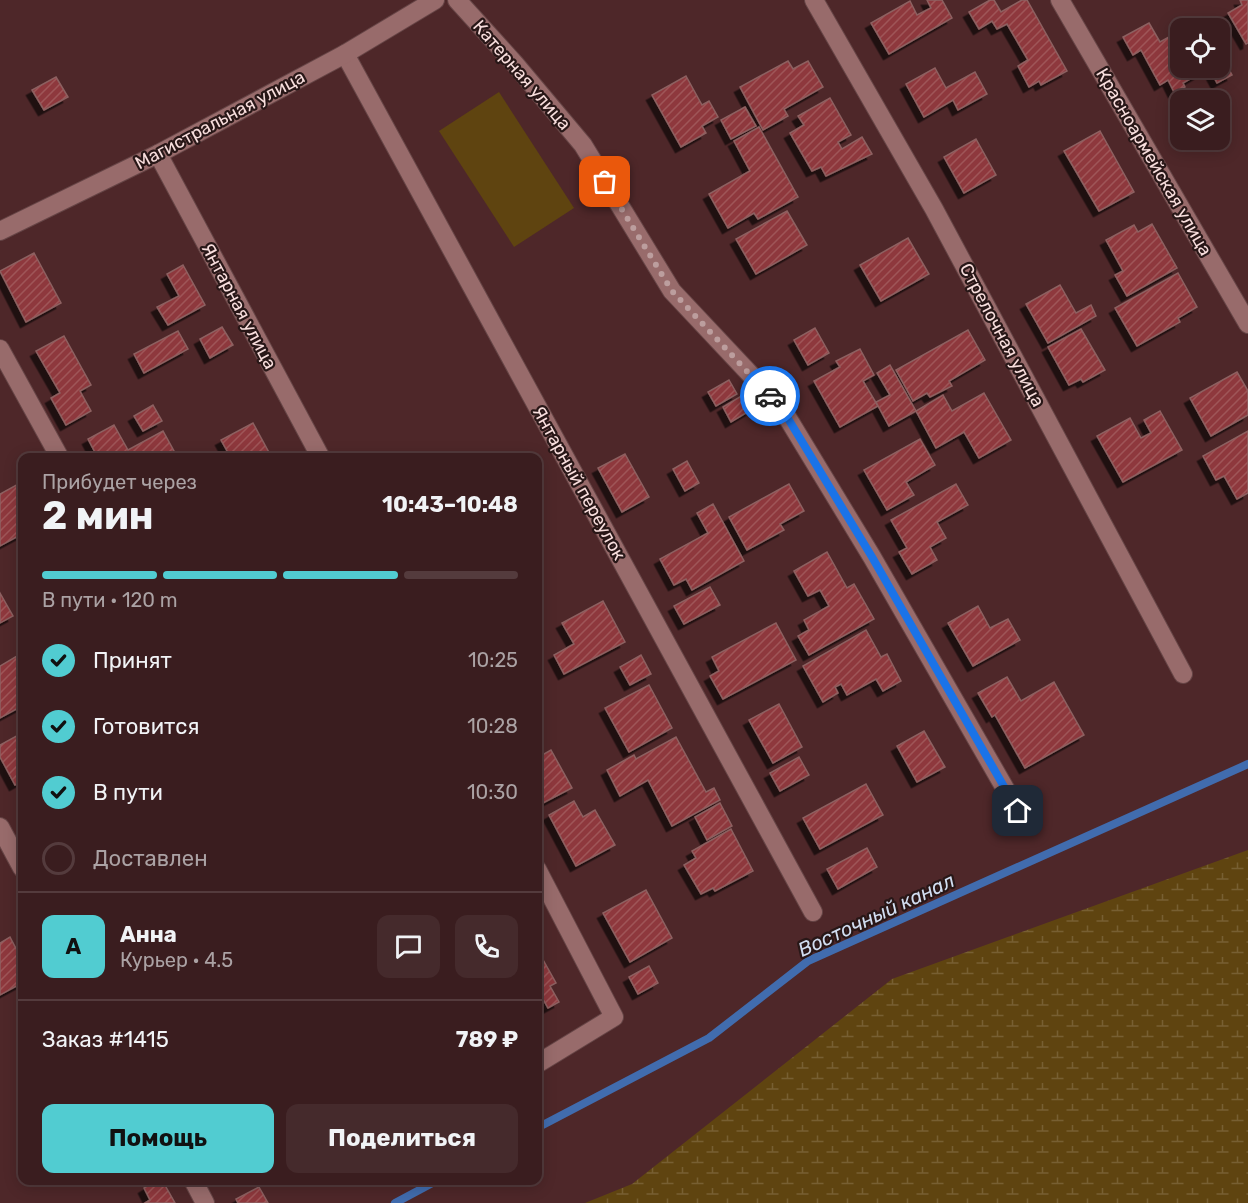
<!DOCTYPE html>
<html lang="ru">
<meta charset="utf-8">
<style>
body{margin:0;font-family:Rubik,sans-serif;background:#452a2c;color:#f1f3f6;height:100vh;display:flex;flex-direction:column;font-size:22px;white-space:nowrap}
*{box-sizing:border-box;margin:0}
p{font-size:20px;color:#aba2a4}
.icon{flex:none;width:33px;height:33px;fill:none;stroke:currentColor;stroke-width:2;stroke-linecap:round;stroke-linejoin:round}
.map{position:relative;flex:1;overflow:hidden}
.drawer{position:absolute;left:18px;top:453px;width:524px;height:732px;display:flex;flex-direction:column;background:#3a1d1f;border-radius:12px;box-shadow:0 3px 15px #0003,0 0 0 2px #543b3d}
.drawer>*{flex:none}
.fabs{position:absolute;left:1170px;top:18px;display:grid;gap:12px}
.fabs a{display:grid;place-items:center;width:60px;height:60px;border-radius:12px;background:#3a1d1f;box-shadow:0 3px 15px #0003,0 0 0 2px #543b3d;font-size:30px}
.pin{position:absolute;display:grid;place-items:center;width:51px;height:51px;color:#fff;margin:-26px;border-radius:12px;box-shadow:0 3px 9px #0006}
.courier{position:absolute;display:grid;place-items:center;width:60px;height:60px;margin:-30px;border:4px solid #1a73e8;border-radius:50%;background:#fff;color:#222;box-shadow:0 2px 8px #0007}
.head em{font-style:normal;font-weight:700}
.head div{display:flex;flex-direction:column-reverse}
.head{display:flex;align-items:center;justify-content:space-between;height:102px;padding:0 24px}
h1{font-size:39px;font-weight:700;line-height:45px}
.bar{display:grid;grid-template-columns:repeat(4,1fr);gap:9px 6px;align-content:center;height:72px;padding:0 24px}
.bar i{height:8px;border-radius:4px;background:#543b3d}
.bar .selected{background:#51ccd1}
.bar p{grid-column:span 4}
.line{display:flex;align-items:center;gap:15px;padding:0 24px;border-top:2px solid #543b3d}
.line div{flex:1}
.round{display:grid;place-items:center;flex:none;width:63px;height:63px;border-radius:12px;background:#452a2c}
ol{padding:0 24px;list-style:none}
li{display:flex;align-items:center;gap:18px;height:66px}
li p{margin-inline-start:auto}
li .icon{padding:6px;border-radius:50%;background:#51ccd1;color:#111;stroke-width:4}
li:last-child{color:#aba2a4}
li i{width:33px;height:33px;border:3px solid #543b3d;border-radius:50%}
.primary-button{display:flex;gap:12px;margin-top:auto;padding:12px 24px}
.primary-button a{flex:1;height:69px;border-radius:12px;background:#51ccd1;color:#111;font-size:24px;font-weight:700;line-height:69px;text-align:center}
.primary-button a+a{background:#452a2c;color:#f1f3f6}
.map>svg:first-child{display:block}
</style>
<div class="map">
<svg width="1248" height="1203" viewBox="0 0 1248 1203">
<defs>
<pattern id="wetland-marsh" width="20" height="14" patternUnits="userSpaceOnUse" patternTransform="scale(1.5)"><rect width="20" height="14" fill="#5f4410"/><path d="M1 5h8M5 5V1M11 12h8M15 12V8" fill="none" stroke="#775f32"/></pattern>
<pattern id="building-hatch" width="6" height="6" patternUnits="userSpaceOnUse" patternTransform="scale(1.5)"><rect width="6" height="6" fill="#8e393e"/><path d="M-1 1l2-2M0 6l6-6M5 7l2-2" fill="none" stroke="#9f5559"/></pattern>
<filter id="shadow"><feDropShadow dx="-5.5" dy="5.5" stdDeviation="0" flood-color="#0009"/></filter>
</defs>
<rect width="100%" height="100%" fill="#4e2729"/>
<!-- wetland -->
<polygon fill="url(#wetland-marsh)" points="1248,850 1248,1203 585,1203 632,1184 892,979"/>
<!-- pitch -->
<polygon fill="#5f4410" points="499,92 574,208 514,247 439,131"/>
<g fill="none" stroke-linecap="round" stroke-linejoin="round">
<!-- stream -->
<g stroke="#416cae" stroke-width="8">
<polyline points="537,1128 709,1038 808,961 1248,764"/>
<polyline points="395,1203 438,1180"/>
</g>
</g>
<!-- building -->
<g fill="url(#building-hatch)" stroke="#8d6161" stroke-width="1.5" filter="url(#shadow)">
<polygon points="927,0 942,0 952,18 889,54 871,23 910,1 917,15 931,8"/>
<polygon points="990,0 994,0 1001,12 1022,0 1027,0 1067,71 1041,85 1039,81 1029,87 1018,66 1028,60 1007,24 997,29 992,21 979,29 969,12"/>
<polygon points="1240,0 1248,0 1248,43 1246,44 1228,13 1242,5"/>
<polygon points="1149,23 1160,42 1176,33 1180,41 1180,68 1220,68 1220,53 1232,75 1217,83 1209,68 1183,83 1185,87 1174,92 1168,80 1160,85 1141,50 1133,55 1123,37"/>
<polygon points="788,61 793,69 808,61 823,87 784,109 788,116 763,130 740,87"/>
<polygon points="935,68 946,88 975,72 987,94 958,110 953,100 924,117 906,84"/>
<polygon points="686,76 702,105 709,101 718,117 702,126 706,133 681,147 652,95"/>
<polygon points="56,77 68,97 44,110 32,90"/>
<polygon points="830,98 851,135 838,142 842,149 862,137 872,154 826,176 821,167 812,171 790,133 804,125 798,116"/>
<polygon points="745,107 756,126 731,139 721,120"/>
<polygon points="759,127 798,197 758,219 754,213 728,228 709,194 750,171 734,141"/>
<polygon points="1100,131 1134,192 1099,211 1064,151"/>
<polygon points="976,139 996,175 964,193 944,157"/>
<polygon points="787,211 807,245 756,274 736,239"/>
<polygon points="1152,224 1177,268 1127,296 1115,275 1123,271 1106,240 1134,225 1138,232"/>
<polygon points="908,238 929,274 881,301 860,265"/>
<polygon points="34,253 61,303 26,322 0,271"/>
<polygon points="183,265 205,305 168,325 157,307 179,296 167,274"/>
<polygon points="1178,273 1197,307 1178,318 1180,322 1137,346 1115,308"/>
<polygon points="1060,285 1076,313 1091,305 1096,316 1048,343 1026,304"/>
<polygon points="222,327 233,345 210,358 200,339"/>
<polygon points="815,328 829,353 808,365 794,340"/>
<polygon points="1081,329 1105,370 1083,382 1081,379 1069,385 1048,347"/>
<polygon points="968,330 985,360 949,381 952,386 930,397 927,393 913,401 896,370"/>
<polygon points="178,331 188,349 144,373 134,354"/>
<polygon points="64,336 91,385 80,391 91,411 66,425 51,398 60,393 36,351"/>
<polygon points="860,349 874,375 863,381 878,406 840,427 814,381 840,367 836,361"/>
<polygon points="890,365 916,411 889,426 876,402 890,395 877,373"/>
<polygon points="1237,372 1248,391 1248,415 1211,436 1190,398"/>
<polygon points="729,380 737,394 716,406 708,392"/>
<polygon points="984,393 1011,440 979,458 964,432 936,448 916,411 943,395 952,411"/>
<polygon points="743,395 751,410 731,422 723,407"/>
<polygon points="153,405 162,421 143,431 134,416"/>
<polygon points="1160,411 1182,450 1123,482 1097,436 1130,418 1141,438 1151,433 1144,420"/>
<polygon points="253,423 272,458 231,458 221,440"/>
<polygon points="114,425 128,450 163,431 174,451 162,458 98,458 88,439"/>
<polygon points="1248,431 1248,493 1237,499 1224,476 1216,480 1203,456"/>
<polygon points="920,439 935,465 906,482 914,495 887,510 864,470"/>
<polygon points="625,454 649,497 622,512 598,468"/>
<polygon points="687,461 699,483 685,491 673,469"/>
<polygon points="22,482 22,534 0,546 0,494"/>
<polygon points="789,484 804,511 780,524 784,530 747,550 729,517"/>
<polygon points="956,484 968,505 937,522 946,538 930,547 937,560 912,574 899,552 907,548 891,520"/>
<polygon points="713,504 744,561 692,590 686,579 674,585 660,559 708,533 697,513"/>
<polygon points="827,552 847,588 854,584 874,619 809,655 798,636 809,630 804,620 829,606 820,590 808,596 794,571"/>
<polygon points="710,587 720,605 684,624 674,606"/>
<polygon points="0,593 13,616 0,623"/>
<polygon points="603,601 625,642 564,674 554,655 574,644 562,623"/>
<polygon points="978,606 990,628 1008,619 1020,640 973,666 948,623"/>
<polygon points="776,623 796,660 723,699 710,676 719,671 712,657"/>
<polygon points="866,630 881,657 887,654 901,681 883,691 876,679 847,695 841,684 835,687 838,693 823,702 803,666"/>
<polygon points="22,653 22,706 0,718 0,666"/>
<polygon points="641,655 651,674 630,685 620,667"/>
<polygon points="1007,677 1021,701 1054,682 1084,735 1025,768 995,715 992,717 978,693"/>
<polygon points="649,685 672,728 629,752 605,708"/>
<polygon points="779,704 802,747 773,763 749,720"/>
<polygon points="924,731 945,767 917,782 897,746"/>
<polygon points="22,733 22,781 15,785 0,757 0,745"/>
<polygon points="676,737 706,792 714,788 720,800 672,826 648,780 620,796 607,770 634,755 636,759"/>
<polygon points="551,750 572,788 541,804 537,798 537,758"/>
<polygon points="799,757 809,775 780,791 770,773"/>
<polygon points="866,784 883,815 820,849 803,818"/>
<polygon points="574,801 583,817 595,810 615,845 576,866 549,815"/>
<polygon points="720,803 732,826 707,840 695,817"/>
<polygon points="731,829 753,871 715,891 713,888 701,894 684,865 696,858 692,851"/>
<polygon points="867,848 877,867 838,889 827,869"/>
<polygon points="646,890 672,938 630,962 603,913"/>
<polygon points="10,937 22,960 22,983 0,995 0,943"/>
<polygon points="537,949 556,983 550,986 559,1002 548,1008 544,1001 537,1003"/>
<polygon points="649,966 658,983 638,994 629,977"/>
<polygon points="157,1180 162,1180 175,1203 145,1203 150,1200 144,1188"/>
<polygon points="259,1187 268,1203 238,1203 236,1199"/>
</g>
<g fill="none" stroke-linecap="round" stroke-linejoin="round">
<defs>
<g id="minor">
<polyline points="457,0 515,64 583,145 672,291 781,407 872,557 1018,811"/>
<polyline points="814,0 934,209 1183,674"/>
<polyline points="1060,0 1248,324"/>
<polyline points="345,54 813,912"/>
<polyline points="158,154 321,458"/>
<polyline points="0,231 158,154 345,54 435,0"/>
<polyline points="0,349 60,458"/>
<polyline points="0,827 22,868"/>
<polyline points="537,869 614,1017 537,1064"/>
<polyline points="193,1180 205,1203"/>
</g>
</defs>
<!-- minor casing -->
<use href="#minor" stroke="#664546" stroke-width="20"/>
<!-- minor -->
<use href="#minor" stroke="#986b6b" stroke-width="18"/>
</g>
<g fill="none" stroke-linecap="round" stroke-linejoin="round">
<!-- done -->
<polyline stroke="#bc9e9e" stroke-width="6" stroke-dasharray="0 10.8" points="605,182 672,291 770,396"/>
<!-- route -->
<polyline stroke="#1a73e8" stroke-width="8" points="770,396 781,407 872,557 1018,811"/>
</g>
<g text-anchor="middle" dominant-baseline="central" stroke-width="4.5" stroke-linejoin="round" paint-order="stroke">
<!-- street labels -->
<g font-size="18" fill="#f8dedd" stroke="#281717">
<text transform="translate(522 75) rotate(49)">Катерная улица</text>
<text transform="translate(220 120) rotate(-28)">Магистральная улица</text>
<text transform="translate(1154 162) rotate(60)">Красноармейская улица</text>
<text transform="translate(239 306) rotate(62)">Янтарная улица</text>
<text transform="translate(1002 335) rotate(62)">Стрелочная улица</text>
<text transform="translate(579 483) rotate(61)">Янтарный переулок</text>
</g>
<!-- water labels -->
<g font-size="20" font-style="italic" fill="#d1ddf0" stroke="#281717">
<text transform="translate(876 915) rotate(-25)">Восточный канал</text>
</g>
</g>
</svg>
<div class="fabs">
<a><svg class="icon" aria-label="locate" viewBox="0 0 24 24"><circle cx="12" cy="12" r="6"/><path d="M12 2v4M12 18v4M2 12h4M18 12h4"/></svg></a>
<a><svg class="icon" aria-label="layers" viewBox="0 0 24 24"><path d="M12 4l9 5-9 5-9-5zM3 14l9 5 9-5"/></svg></a>
</div>
<div class="pin" style="left:605px;top:182px;background:#ea580c"><svg class="icon" aria-label="bag" viewBox="0 0 24 24"><path d="M5 8h14l-1 12H6zM9 8a3 3 0 0 1 6 0"/></svg></div>
<div class="pin" style="left:1018px;top:811px;background:#1f2937"><svg class="icon" aria-label="home" viewBox="0 0 24 24"><path d="M3 11l9-7 9 7M6 9v11h12V9"/></svg></div>
<div class="courier" style="left:770px;top:396px"><svg class="icon" aria-label="car" viewBox="0 0 24 24"><path d="M5 17H2v-5l4-1 3-4h7l3 4 3 1v5h-3M9 17h6M6 11h13"/><circle cx="7" cy="17" r="2"/><circle cx="17" cy="17" r="2"/></svg></div>
<section class="drawer">
<div class="head"><div><h1>2 мин</h1><p>Прибудет через</p></div><em>10:43–10:48</em></div>
<div class="bar"><i class="selected"></i><i class="selected"></i><i class="selected"></i><i></i><p>В пути · 120 m</p></div>
<ol>
<li><svg class="icon" aria-label="check" viewBox="0 0 24 24"><path d="M5 12l5 5 9-10"/></svg>Принят<p>10:25</p></li>
<li><svg class="icon" aria-label="check" viewBox="0 0 24 24"><path d="M5 12l5 5 9-10"/></svg>Готовится<p>10:28</p></li>
<li><svg class="icon" aria-label="check" viewBox="0 0 24 24"><path d="M5 12l5 5 9-10"/></svg>В пути<p>10:30</p></li>
<li><i></i>Доставлен</li>
</ol>
<div class="line" style="height:108px"><b class="round" style="background:#51ccd1;color:#111">А</b><div><b>Анна</b><p>Курьер · 4.5</p></div><a class="round"><svg class="icon" aria-label="chat" viewBox="0 0 24 24"><path d="M4 5h16v11H9l-5 4z"/></svg></a><a class="round"><svg class="icon" aria-label="phone" viewBox="0 0 24 24"><path d="M5 4h4l2 5-3 2q2 4 5 5l2-3 5 2v4C11 20 4 13 5 4z"/></svg></a></div>
<div class="line" style="height:78px"><div>Заказ #1415</div><b>789 ₽</b></div>
<div class="primary-button"><a>Помощь</a><a>Поделиться</a></div>
</section>
</div>
